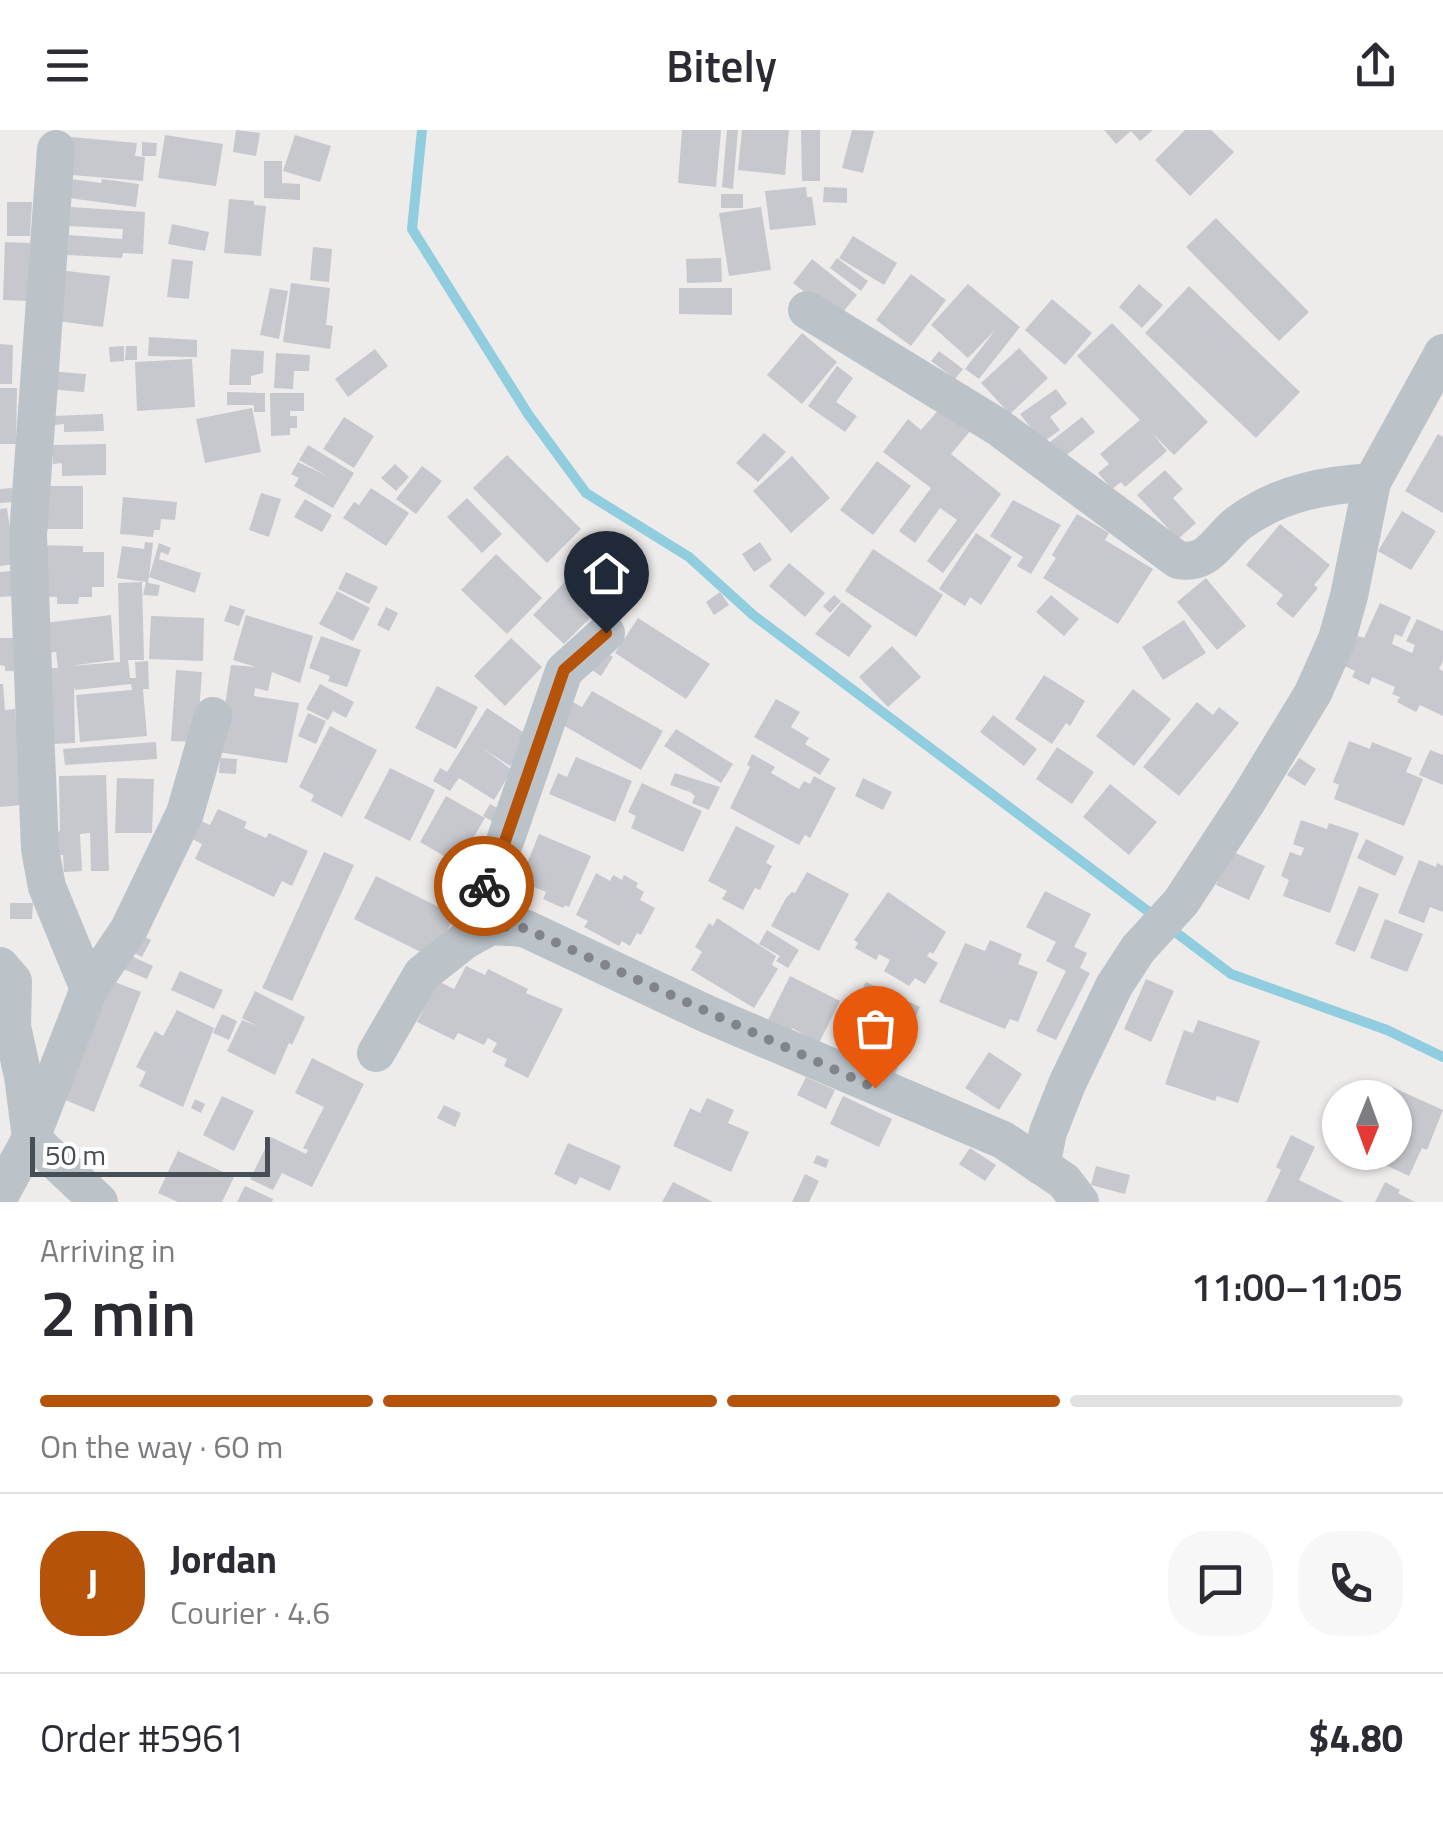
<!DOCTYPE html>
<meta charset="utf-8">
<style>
body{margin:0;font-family:"Titillium Web",sans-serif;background:#f7f7f7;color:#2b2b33;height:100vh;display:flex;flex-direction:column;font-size:38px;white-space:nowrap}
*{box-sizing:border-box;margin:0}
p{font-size:32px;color:#7c7c81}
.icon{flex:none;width:55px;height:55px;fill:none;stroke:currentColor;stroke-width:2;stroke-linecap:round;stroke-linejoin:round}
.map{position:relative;height:1072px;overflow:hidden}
.sheet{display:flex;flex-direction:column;background:#fff;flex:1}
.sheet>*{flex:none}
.needle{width:65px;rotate:181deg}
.tools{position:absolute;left:1322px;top:950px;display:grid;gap:20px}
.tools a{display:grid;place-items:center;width:90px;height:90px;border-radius:50%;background:#fff;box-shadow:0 2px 8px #0004;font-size:50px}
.scale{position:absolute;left:30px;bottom:25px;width:240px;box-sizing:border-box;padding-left:10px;border:5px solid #464e56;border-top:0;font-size:28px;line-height:35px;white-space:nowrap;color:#464e56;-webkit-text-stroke:8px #fff;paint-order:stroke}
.pin{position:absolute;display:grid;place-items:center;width:85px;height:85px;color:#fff;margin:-102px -42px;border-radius:50% 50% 50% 0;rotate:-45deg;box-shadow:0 0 10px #0007}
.pin .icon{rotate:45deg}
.courier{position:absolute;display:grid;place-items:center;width:100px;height:100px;margin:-50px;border:8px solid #b45309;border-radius:50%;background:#fff;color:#222;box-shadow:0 2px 12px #0007}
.headline em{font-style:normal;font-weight:600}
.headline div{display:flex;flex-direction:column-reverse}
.headline{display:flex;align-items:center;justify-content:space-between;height:170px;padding:0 40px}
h1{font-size:65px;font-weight:600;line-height:75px}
.bar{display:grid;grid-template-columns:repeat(4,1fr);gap:15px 10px;align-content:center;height:120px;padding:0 40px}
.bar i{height:12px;border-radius:8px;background:#e1e1e2}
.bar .active{background:#b45309}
.bar p{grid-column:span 4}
.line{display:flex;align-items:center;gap:25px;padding:0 40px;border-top:2px solid #e1e1e2}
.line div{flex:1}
.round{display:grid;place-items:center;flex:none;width:105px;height:105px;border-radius:40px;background:#f7f7f7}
header{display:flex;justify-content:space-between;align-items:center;height:130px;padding:0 40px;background:#fff;font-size:45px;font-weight:600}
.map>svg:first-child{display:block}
</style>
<header><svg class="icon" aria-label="menu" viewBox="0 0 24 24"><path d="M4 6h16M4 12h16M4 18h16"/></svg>Bitely<svg class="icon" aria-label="share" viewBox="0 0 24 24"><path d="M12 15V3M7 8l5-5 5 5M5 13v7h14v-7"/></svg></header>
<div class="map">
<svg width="1443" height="1072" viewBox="0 0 1443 1072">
<rect width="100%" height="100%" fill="#eeebeb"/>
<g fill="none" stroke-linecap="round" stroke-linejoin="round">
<!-- stream -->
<g stroke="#90cedf" stroke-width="10">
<polyline points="422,0 412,99 528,284 586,363 689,427 753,485 1157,788"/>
<polyline points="1170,798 1231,844 1387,900 1443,927"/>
</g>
</g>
<!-- building -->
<g fill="#c7c8ce">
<polygon points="236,0 260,3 256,26 233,22"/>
<polygon points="682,0 721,0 716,57 678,53"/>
<polygon points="727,0 738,0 733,59 722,57"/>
<polygon points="742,0 789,0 785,45 738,40"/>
<polygon points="801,0 820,0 820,51 802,51"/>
<polygon points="852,0 874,1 863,43 842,38"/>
<polygon points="1104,0 1153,0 1140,11 1131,1 1116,14"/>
<polygon points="1185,0 1211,0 1234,22 1190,66 1155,30"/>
<polygon points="165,5 223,14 216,56 158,48"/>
<polygon points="295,5 331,16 320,52 283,41"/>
<polygon points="71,7 137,13 135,26 145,27 143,51 60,44 71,21"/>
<polygon points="142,12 157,13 156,26 142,26"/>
<polygon points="264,31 282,31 282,53 300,54 300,70 264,68"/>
<polygon points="71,49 101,53 102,49 139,54 136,77 68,68"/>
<polygon points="806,57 807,67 812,67 816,95 770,100 765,61"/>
<polygon points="824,57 847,58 847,73 823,72"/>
<rect x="721" y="64" width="22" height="14"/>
<polygon points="229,69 254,71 254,75 266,76 261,126 224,123"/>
<polygon points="7,72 32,72 30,106 7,106"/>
<polygon points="71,77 145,82 143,124 123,123 122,128 67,125 69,105 122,109 123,99 69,96"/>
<polygon points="761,77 771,140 729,146 719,83"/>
<polygon points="1216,88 1309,182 1279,211 1186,117"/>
<polygon points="172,94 209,102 205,121 168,114"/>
<polygon points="853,106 897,133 884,155 839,128"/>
<polygon points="5,112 30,113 28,171 3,170"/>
<polygon points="313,117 332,119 329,152 310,150"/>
<polygon points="721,128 722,152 687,153 686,129"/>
<polygon points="837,128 868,151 861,161 830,138"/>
<polygon points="172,129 193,131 189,169 167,167"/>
<polygon points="812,129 857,165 838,188 793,153"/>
<polygon points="58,140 110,146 103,197 57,191"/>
<polygon points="911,144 946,170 911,216 876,190"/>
<polygon points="291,153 330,158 326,195 333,196 330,219 283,212"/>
<polygon points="968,154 1020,197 979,249 965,239 996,199 968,228 931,195"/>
<polygon points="1139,154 1163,175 1142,198 1119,177"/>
<polygon points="1189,156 1300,262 1256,308 1145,203"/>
<polygon points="270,158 288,161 279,209 260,205"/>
<polygon points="679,158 732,158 732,185 679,184"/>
<polygon points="1052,169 1092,203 1065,235 1025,200"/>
<polygon points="1112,193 1208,292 1174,325 1152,303 1167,321 1125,357 1121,352 1112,359 1098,343 1109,334 1100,324 1140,290 1077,226"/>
<polygon points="802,203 837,232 802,274 767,245"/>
<polygon points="149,207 197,210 197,227 148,226"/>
<polygon points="0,214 13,215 12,254 0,254"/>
<polygon points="124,216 124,231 110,232 109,217"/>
<polygon points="126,216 137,216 137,230 125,230"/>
<polygon points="1019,218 1048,248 1010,284 981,253"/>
<polygon points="231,219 264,221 263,243 251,246 251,255 229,255"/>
<polygon points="375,219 388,236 348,267 335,249"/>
<polygon points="939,221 963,239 955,249 931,231"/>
<polygon points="276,223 310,225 309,241 294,241 293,259 274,258"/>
<polygon points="192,229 195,277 137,281 135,232"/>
<polygon points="837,236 853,248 836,272 857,286 845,302 808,276"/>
<polygon points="48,241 86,244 84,262 46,259"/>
<polygon points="0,258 17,258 16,314 0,314"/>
<polygon points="1056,259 1067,274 1050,287 1060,300 1042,313 1020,284"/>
<polygon points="227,262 265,263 265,282 254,282 254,275 227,275"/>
<polygon points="270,263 304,263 304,281 290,281 290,286 297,286 297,298 290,298 290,305 271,306"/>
<polygon points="942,276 971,300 951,324 1001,364 943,443 927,431 957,390 940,378 915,413 899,401 931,358 883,322 908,289 921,300"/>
<polygon points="252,278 261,322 205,333 196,289"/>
<polygon points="103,284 104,301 64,302 64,294 55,295 54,286"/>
<polygon points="344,287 374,306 354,338 323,319"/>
<polygon points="1082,287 1095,302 1063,328 1050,312"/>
<polygon points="764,303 786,322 758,352 736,333"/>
<polygon points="1438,304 1443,307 1443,383 1405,361"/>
<polygon points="106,314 106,345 62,346 62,333 53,334 53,315"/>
<polygon points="308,315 354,343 333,378 294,356 299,348 291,344 298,332 327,346 299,330"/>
<polygon points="507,325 581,399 547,433 473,358"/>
<polygon points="792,326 830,368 791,403 753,361"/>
<polygon points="877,331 911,356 873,405 840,380"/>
<polygon points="395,334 409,347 396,361 381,348"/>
<polygon points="422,336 442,351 416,384 396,369"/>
<polygon points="1165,340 1183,359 1173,368 1196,393 1178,409 1137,365"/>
<rect x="33" y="356" width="50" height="43"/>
<polygon points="12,358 13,372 0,373 0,359"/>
<polygon points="371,358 409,383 386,416 343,388 354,372 359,375"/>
<polygon points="261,363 281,369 269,407 249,400"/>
<polygon points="123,367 177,372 175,390 161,389 160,400 154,400 153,407 120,404"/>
<polygon points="467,368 502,404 482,423 447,387"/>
<polygon points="305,369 332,385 322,402 294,387"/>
<polygon points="1013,370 1061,395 1031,444 1017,436 1023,427 990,406"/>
<polygon points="7,378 15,434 0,436 0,379"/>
<polygon points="1402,381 1436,401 1411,440 1378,421"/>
<polygon points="1077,384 1109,403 1105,410 1153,439 1118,494 1043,448 1056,428 1052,425"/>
<polygon points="1280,394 1330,435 1314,455 1318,458 1293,488 1276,474 1283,465 1246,435"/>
<polygon points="976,403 1012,427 981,475 970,467 965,476 939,459"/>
<polygon points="145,412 153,413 149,447 159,413 171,418 168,425 161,422 159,429 201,443 195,463 149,447 148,453 160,455 158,466 143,465 146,452 117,448 122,416 144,419"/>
<polygon points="760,412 772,430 754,442 742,424"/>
<polygon points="34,415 83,416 83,422 104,422 104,457 92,457 92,467 79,467 78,474 57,474 57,467 33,466"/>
<polygon points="873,419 943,465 916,507 845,461"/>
<polygon points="496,424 542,468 507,504 461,460"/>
<polygon points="789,433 825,463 805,487 769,456"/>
<polygon points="582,434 623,474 600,498 590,488 564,514 533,485"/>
<polygon points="11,441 14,466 0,467 0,442"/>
<polygon points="346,442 378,457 369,474 338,459"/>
<polygon points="1206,448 1246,496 1217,520 1177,472"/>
<polygon points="142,452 144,530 128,530 130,548 136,548 135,532 148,531 149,559 143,559 147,606 80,612 76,565 132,560 131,554 75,560 74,557 75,613 52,614 50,538 58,538 56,522 48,523 44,493 111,485 114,530 70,536 120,532 118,453"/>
<polygon points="337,461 370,478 353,511 319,494"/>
<polygon points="720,462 729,475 714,485 706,472"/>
<polygon points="834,465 841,471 830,483 823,476"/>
<polygon points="1051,465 1079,489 1064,506 1036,482"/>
<polygon points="842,472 872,496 849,527 815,504"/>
<polygon points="1380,473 1411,487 1402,507 1395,504 1392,514 1412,523 1415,515 1406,511 1417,489 1443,501 1443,531 1439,539 1443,541 1443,586 1420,575 1416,582 1397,572 1400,567 1392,564 1395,557 1372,547 1369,555 1352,547 1355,541 1345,536 1358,506 1364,508"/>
<polygon points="230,475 245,480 239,496 224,491"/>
<polygon points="386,477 398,483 389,501 377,495"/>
<polygon points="246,485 313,506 300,553 272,542 268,561 255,558 254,566 299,573 287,633 218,622 231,535 256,537 233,530"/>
<polygon points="151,486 204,488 203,531 149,529"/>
<polygon points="638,488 710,534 686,569 615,523"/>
<polygon points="1184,490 1206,523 1163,550 1142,517"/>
<polygon points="321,506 361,520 347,557 328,551 330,546 309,538"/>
<polygon points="0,508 20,508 21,541 5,541 5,536 0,535"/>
<polygon points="511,508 542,537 505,576 474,546"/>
<polygon points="892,516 921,547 888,577 859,547"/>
<polygon points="602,520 613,527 601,546 590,539"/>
<polygon points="176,540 202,542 197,612 171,611"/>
<polygon points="1044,545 1085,571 1070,596 1066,593 1052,614 1015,589"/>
<polygon points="0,554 3,554 5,580 15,579 23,675 0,677"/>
<polygon points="320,554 354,572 346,588 333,581 328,590 306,579"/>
<polygon points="437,556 478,577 456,619 415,598"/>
<polygon points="1133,559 1171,589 1134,636 1096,606"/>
<polygon points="592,561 663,601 641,640 561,594 573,572 582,577"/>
<polygon points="776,569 800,582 791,597 809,608 805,614 830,629 820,645 754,607"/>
<polygon points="1197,572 1213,585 1219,577 1239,593 1179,666 1143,637"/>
<polygon points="487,578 529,606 510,636 484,619 512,640 494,670 459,648 450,661 433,651 440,638 447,642"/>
<polygon points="308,583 326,591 316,614 298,606"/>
<polygon points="993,585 1037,619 1024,636 980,602"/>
<polygon points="330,596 377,620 342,687 311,671 314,665 299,657"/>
<polygon points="676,599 733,634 721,653 664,616"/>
<polygon points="1349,611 1370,619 1372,612 1412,628 1406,642 1423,649 1404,696 1334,669 1339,655 1333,652"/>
<polygon points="156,612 157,629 65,635 63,619"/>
<polygon points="1057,617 1094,642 1072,674 1036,649"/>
<polygon points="1430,620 1443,625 1443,655 1419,645"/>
<polygon points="752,624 775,637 771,643 799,659 804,651 810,654 814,646 836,658 810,708 805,705 799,715 730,678 750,637 747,635"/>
<polygon points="576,627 632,651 615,692 549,664 558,643 567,647"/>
<polygon points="220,628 237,629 236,644 219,643"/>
<polygon points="1299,628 1316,639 1305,656 1287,645"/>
<polygon points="390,638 435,660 410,711 364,688"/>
<polygon points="675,643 720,657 709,680 692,673 695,666 690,662 670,655"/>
<polygon points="106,645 109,741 91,741 90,703 80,704 82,741 64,742 63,725 57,725 56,702 60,701 59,646"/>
<polygon points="117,648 154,649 152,703 115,703"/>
<polygon points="863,648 892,662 883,680 855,666"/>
<polygon points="642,653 702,681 683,722 631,698 636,686 628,682"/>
<polygon points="1110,654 1157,692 1129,725 1083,687"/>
<polygon points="446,666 485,688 458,734 420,712"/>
<polygon points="490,674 507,683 500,696 483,686"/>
<polygon points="218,679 247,692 244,698 266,708 269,703 308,721 292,756 282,751 274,767 195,729 202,714 190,708 199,690 210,695"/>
<polygon points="1301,690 1327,699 1329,693 1359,703 1330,783 1283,766 1289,750 1281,746 1290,722 1301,726 1304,718 1293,714"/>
<polygon points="736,696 775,716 766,733 772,736 760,760 755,758 743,780 722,769 727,761 708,751"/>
<polygon points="539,704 591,726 569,777 565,775 563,778 543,769 546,762 520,751"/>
<polygon points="1366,709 1404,727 1395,746 1357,728"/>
<polygon points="1231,721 1265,736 1249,770 1216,755"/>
<polygon points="324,722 354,735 292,871 262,858"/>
<polygon points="1419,730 1436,737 1437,733 1443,736 1443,782 1430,777 1424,793 1398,783"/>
<polygon points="807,742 849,764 819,821 771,796 786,768 792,762 795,763"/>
<polygon points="596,743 610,751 613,745 622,750 624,745 638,753 636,757 644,762 640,770 655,778 641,805 637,803 630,816 622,811 619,816 584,797 588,791 576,785"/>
<polygon points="376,746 455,785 433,828 354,789"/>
<polygon points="1359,756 1379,764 1355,822 1335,814"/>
<polygon points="1045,761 1091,784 1074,817 1087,823 1080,838 1090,843 1056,910 1036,901 1066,841 1046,831 1056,812 1026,797"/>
<polygon points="888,762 946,802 933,824 930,822 927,826 938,833 925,854 915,848 909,856 884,841 890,830 879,824 876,830 855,818 858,813 854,810"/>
<polygon points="10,773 33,773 32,789 10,789"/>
<polygon points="717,788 776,826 772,835 778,839 754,878 691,840 702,822 695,817 709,793 713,796"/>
<polygon points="1385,789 1423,804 1407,842 1370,828"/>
<polygon points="767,800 799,820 788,838 776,831 780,826 759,814"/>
<polygon points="139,804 151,810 142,827 130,821"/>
<polygon points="990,810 1022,824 1018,834 1038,842 1018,892 1010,889 1005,899 939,872 965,813 985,821"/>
<polygon points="127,824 153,836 147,849 121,838"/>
<polygon points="466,836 485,845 488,839 528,859 526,863 563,879 528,948 504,936 507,929 492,922 497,913 488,908 484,915 458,903 454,910 417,892 438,851 454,859"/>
<polygon points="180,841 223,860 214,879 171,860"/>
<polygon points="790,846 840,871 819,913 792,898 789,904 767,892"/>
<polygon points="1146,849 1174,861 1151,912 1124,899"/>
<polygon points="112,851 141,862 94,982 65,970"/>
<polygon points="866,852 920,877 912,895 893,885 896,877 875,867 867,884 853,877"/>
<polygon points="255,861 305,887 292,915 289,913 275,945 227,921 242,890 257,896 242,888"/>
<polygon points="177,880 214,898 183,977 139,956 146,942 136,937 155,901 163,906"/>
<polygon points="222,884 237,891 229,910 213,903"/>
<polygon points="854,884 909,908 892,952 836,928"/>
<polygon points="1198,890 1260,911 1238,973 1217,966 1215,971 1165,954 1184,900 1193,903"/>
<polygon points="989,922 1022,944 999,980 965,958"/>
<polygon points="312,928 364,954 312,1057 282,1043 273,1060 250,1049 271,1007 306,1024 308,1020 303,1018 324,977 295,963"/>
<polygon points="806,947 835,960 826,979 797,965"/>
<polygon points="1392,957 1443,980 1427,1020 1422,1018 1409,1046 1358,1022 1395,1022 1395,968 1387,968"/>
<polygon points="222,966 254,981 234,1021 203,1005"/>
<polygon points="843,966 892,989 879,1017 830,994"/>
<polygon points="707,968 734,980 728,993 749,1002 731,1042 673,1016 690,978 700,983"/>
<polygon points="195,969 205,974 201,983 191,978"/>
<polygon points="444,975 461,983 455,997 437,988"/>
<polygon points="1291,1005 1315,1017 1299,1050 1344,1072 1266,1072 1281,1040 1276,1037"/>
<polygon points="568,1013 621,1036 610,1061 580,1047 576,1055 554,1044"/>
<polygon points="970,1018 996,1035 985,1051 959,1034"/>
<polygon points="178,1021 234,1047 222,1072 178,1072 158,1063"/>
<polygon points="817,1025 829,1030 826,1038 813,1033"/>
<polygon points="1096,1036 1130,1045 1125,1064 1091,1055"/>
<polygon points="805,1044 819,1051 809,1072 792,1072"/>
<polygon points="673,1052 713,1072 662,1072"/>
<polygon points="1385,1052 1400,1060 1398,1063 1415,1072 1375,1072"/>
<polygon points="245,1056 273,1069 272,1072 237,1072"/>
</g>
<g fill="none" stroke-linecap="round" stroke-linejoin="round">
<!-- minor -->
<g stroke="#bbc3c9" stroke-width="38">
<polyline points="56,19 28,405 35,598 40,719 47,757 89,859"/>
<path d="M807,180L998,297L1178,430C1210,436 1218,408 1240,392C1280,363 1324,355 1372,352"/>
<polyline points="491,796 483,754 504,714 564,541 606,503"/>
<polyline points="0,836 13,851 12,897 23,946 31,1008 99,1072"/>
<polyline points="376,923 422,844 464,811 491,796 524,798 707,884 1003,1010 1064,1051 1080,1072"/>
<polyline points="1041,1036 1048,1002 1067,954 1114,856 1138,819 1181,772 1248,670 1313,563 1337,509 1349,466 1372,352 1443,223"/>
<polyline points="0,1065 31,1008 89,859 129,799 185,683 213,586"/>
</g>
</g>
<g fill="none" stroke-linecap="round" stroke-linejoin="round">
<!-- done -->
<polyline stroke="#81858a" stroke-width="10" stroke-dasharray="0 18" points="484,756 492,796 524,798 875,958"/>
<!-- route -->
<polyline stroke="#b45309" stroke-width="12" points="484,756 504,714 564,540 606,503"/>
</g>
</svg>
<div class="tools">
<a><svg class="needle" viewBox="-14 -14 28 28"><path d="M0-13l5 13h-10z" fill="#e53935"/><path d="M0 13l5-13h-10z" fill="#7c7c81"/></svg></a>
</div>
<div class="scale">50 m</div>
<div class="pin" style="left:875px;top:958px;background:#ea580c"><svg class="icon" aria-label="bag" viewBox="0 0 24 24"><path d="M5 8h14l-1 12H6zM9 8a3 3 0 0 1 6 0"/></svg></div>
<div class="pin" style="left:606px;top:503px;background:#1f2937"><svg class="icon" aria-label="home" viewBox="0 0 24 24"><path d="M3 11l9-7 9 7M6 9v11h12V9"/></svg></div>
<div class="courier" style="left:484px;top:756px"><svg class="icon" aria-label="bike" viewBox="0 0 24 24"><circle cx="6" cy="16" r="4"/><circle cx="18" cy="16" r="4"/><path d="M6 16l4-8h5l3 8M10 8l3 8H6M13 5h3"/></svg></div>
</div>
<section class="sheet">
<div class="headline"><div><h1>2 min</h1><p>Arriving in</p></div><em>11:00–11:05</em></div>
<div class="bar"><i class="active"></i><i class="active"></i><i class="active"></i><i></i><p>On the way · 60 m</p></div>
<div class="line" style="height:180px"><b class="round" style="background:#b45309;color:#fff">J</b><div><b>Jordan</b><p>Courier · 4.6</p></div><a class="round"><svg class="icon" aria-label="chat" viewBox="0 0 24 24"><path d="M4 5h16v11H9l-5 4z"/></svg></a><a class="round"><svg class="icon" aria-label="phone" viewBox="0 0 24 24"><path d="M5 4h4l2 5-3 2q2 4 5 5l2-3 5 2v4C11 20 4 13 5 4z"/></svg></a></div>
<div class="line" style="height:130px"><div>Order #5961</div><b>$4.80</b></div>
</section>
